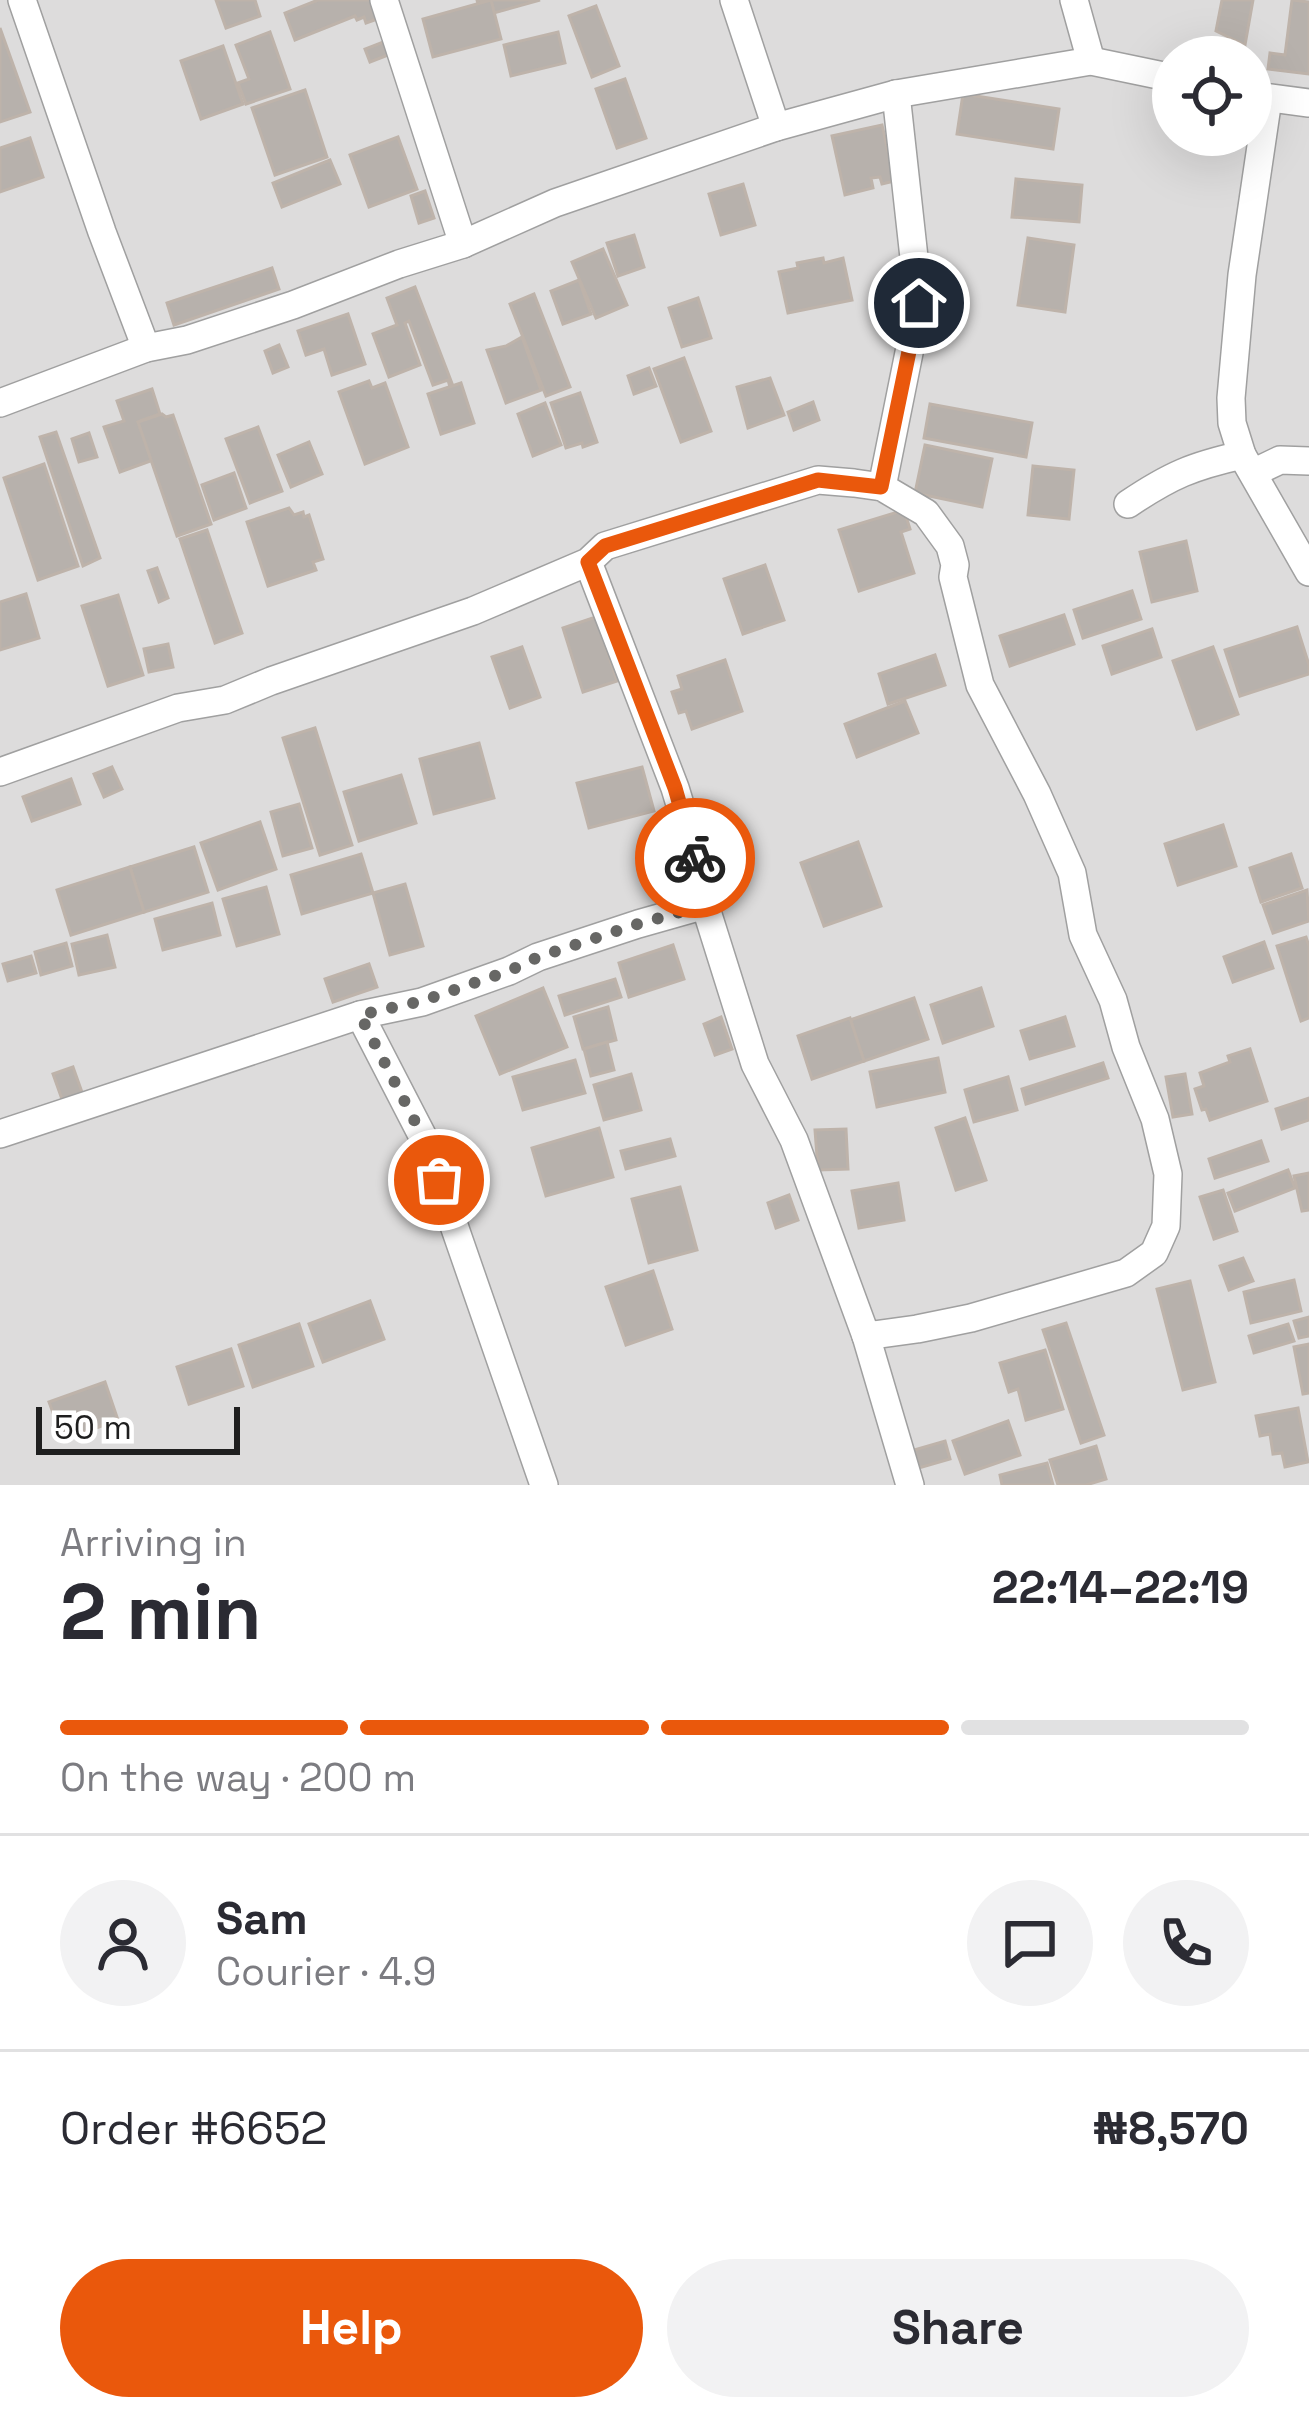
<!DOCTYPE html>
<meta charset="utf-8">
<style>
body{margin:0;font-family:"Space Grotesk",sans-serif;background:#f2f2f3;color:#2b2b33;height:100vh;display:flex;flex-direction:column;font-size:45px;white-space:nowrap}
*{box-sizing:border-box;margin:0}
p{font-size:39px;color:#7c7c81}
.icon{flex:none;width:66px;height:66px;fill:none;stroke:currentColor;stroke-width:2;stroke-linecap:round;stroke-linejoin:round}
.map{position:relative;height:1485px;overflow:hidden}
.panel{display:flex;flex-direction:column;background:#fff;flex:1}
.panel>*{flex:none}
.buttons{position:absolute;left:1152px;top:36px;display:grid;gap:24px}
.buttons a{display:grid;place-items:center;width:120px;height:120px;border-radius:50%;background:#fff;box-shadow:0 12px 48px #0002;font-size:60px}
.scale{position:absolute;left:36px;bottom:30px;width:204px;box-sizing:border-box;padding-left:12px;border:6px solid #1f1f1f;border-top:0;font-size:33px;line-height:42px;white-space:nowrap;color:#1f1f1f;-webkit-text-stroke:9px #fff;paint-order:stroke}
.pin{position:absolute;display:grid;place-items:center;width:102px;height:102px;color:#fff;margin:-51px;border:6px solid #fff;border-radius:50%;box-shadow:0 3px 12px #0007}
.courier{position:absolute;display:grid;place-items:center;width:120px;height:120px;margin:-60px;border:9px solid #ea580c;border-radius:50%;background:#fff;color:#222;box-shadow:0 3px 15px #0007}
.overview em{font-style:normal;font-weight:800}
.overview div{display:flex;flex-direction:column-reverse}
.overview{display:flex;align-items:center;justify-content:space-between;height:204px;padding:0 60px}
h1{font-size:78px;font-weight:800;line-height:90px}
.bar{display:grid;grid-template-columns:repeat(4,1fr);gap:18px 12px;align-content:center;height:144px;padding:0 60px}
.bar i{height:15px;border-radius:9px;background:#e1e1e2}
.bar .active{background:#ea580c}
.bar p{grid-column:span 4}
.line{display:flex;align-items:center;gap:30px;padding:0 60px;border-top:3px solid #e1e1e2}
.line div{flex:1}
.round{display:grid;place-items:center;flex:none;width:126px;height:126px;border-radius:63px;background:#f2f2f3}
.primary-button{display:flex;gap:24px;margin-top:auto;padding:24px 60px}
.primary-button a{flex:1;height:138px;border-radius:72px;background:#ea580c;color:#fff;font-size:48px;font-weight:800;line-height:138px;text-align:center}
.primary-button a+a{background:#f2f2f3;color:#2b2b33}
.map>svg:first-child{display:block}
</style>
<div class="map">
<svg width="1309" height="1485" viewBox="0 0 1309 1485">
<rect width="100%" height="100%" fill="#eeece6"/>
<!-- residential -->
<path fill="#dddcdc" fill-rule="evenodd" d="M0,0H1309V1485H0ZM1173,57H1251V135H1173Z"/>
<!-- building -->
<g fill="#b7b1ac" stroke="#beb3aa" stroke-width="3">
<polygon points="216,0 255,0 260,16 226,28"/>
<polygon points="318,0 373,0 380,18 366,23 364,17 357,20 355,16 295,40 285,13"/>
<polygon points="477,0 540,0 494,13 491,0 478,4"/>
<polygon points="491,0 501,39 433,57 423,19"/>
<polygon points="1222,0 1253,0 1245,45 1216,31"/>
<polygon points="1292,0 1309,2 1309,74 1268,69 1270,53 1285,55"/>
<polygon points="596,6 619,66 592,77 569,16"/>
<polygon points="0,28 30,112 0,122"/>
<polygon points="270,32 290,89 246,104 238,83 249,79 236,45"/>
<polygon points="558,32 565,63 511,76 504,45"/>
<polygon points="386,41 391,54 370,62 365,49"/>
<polygon points="223,46 243,104 201,119 181,61"/>
<polygon points="625,79 646,138 617,148 596,89"/>
<polygon points="305,90 327,157 275,175 252,108"/>
<polygon points="963,94 1059,109 1053,149 957,134"/>
<polygon points="882,125 895,181 882,184 880,177 871,178 873,188 845,195 832,136"/>
<polygon points="398,137 417,189 369,207 350,155"/>
<polygon points="30,138 43,177 0,192 0,148"/>
<polygon points="330,160 340,184 282,207 273,183"/>
<polygon points="1016,179 1082,185 1079,222 1012,217"/>
<polygon points="743,184 755,225 721,235 709,194"/>
<polygon points="425,191 434,218 419,223 411,196"/>
<polygon points="634,235 644,267 618,276 607,243"/>
<polygon points="1028,238 1074,245 1065,312 1018,305"/>
<polygon points="603,249 627,305 596,318 572,262"/>
<polygon points="823,258 824,263 843,258 852,300 788,313 779,272 798,268 797,263"/>
<polygon points="272,268 279,289 174,325 167,303"/>
<polygon points="579,280 591,314 563,324 551,291"/>
<polygon points="415,287 453,386 450,387 448,380 433,385 409,321 405,323 420,365 389,377 373,334 397,325 387,298"/>
<polygon points="534,294 570,387 546,396 510,304"/>
<polygon points="698,298 711,338 682,347 669,308"/>
<polygon points="348,314 365,364 332,375 324,349 306,355 298,331"/>
<polygon points="522,337 541,390 506,403 487,350 506,346"/>
<polygon points="279,345 288,367 273,373 265,351"/>
<polygon points="684,358 711,431 681,442 654,369"/>
<polygon points="649,368 656,386 634,394 628,376"/>
<polygon points="770,378 784,415 748,428 737,387"/>
<polygon points="369,381 372,388 385,383 408,447 365,464 339,392"/>
<polygon points="461,383 474,423 441,434 428,394"/>
<polygon points="152,389 160,414 140,421 153,460 120,472 104,427 124,421 117,401"/>
<polygon points="580,393 597,442 583,447 582,443 566,448 551,403"/>
<polygon points="813,402 819,420 794,430 788,412"/>
<polygon points="545,403 561,445 533,456 518,414"/>
<polygon points="930,404 1032,423 1026,457 924,438"/>
<polygon points="162,414 166,417 173,415 211,524 177,536 138,422"/>
<polygon points="258,427 282,491 250,503 226,439"/>
<polygon points="56,432 100,558 83,566 40,437"/>
<polygon points="89,433 97,457 79,462 72,439"/>
<polygon points="309,442 322,474 291,487 278,455"/>
<polygon points="925,445 992,459 982,507 915,493"/>
<polygon points="44,464 78,566 38,580 4,478"/>
<polygon points="1033,466 1074,470 1069,519 1028,515"/>
<polygon points="234,473 246,508 214,520 202,485"/>
<polygon points="289,508 294,515 303,512 304,517 309,515 323,559 313,562 316,570 268,586 247,522"/>
<polygon points="904,510 910,529 901,532 914,573 859,591 839,530"/>
<polygon points="207,530 242,633 215,643 180,539"/>
<polygon points="1186,541 1197,591 1152,602 1140,552"/>
<polygon points="765,565 784,620 743,634 724,579"/>
<polygon points="157,568 168,598 159,602 148,571"/>
<polygon points="1132,591 1141,619 1083,638 1074,610"/>
<polygon points="26,594 39,638 0,650 0,602"/>
<polygon points="118,595 143,675 108,686 82,606"/>
<polygon points="1064,615 1074,644 1010,666 1000,636"/>
<polygon points="596,617 617,681 583,692 563,628"/>
<polygon points="1297,627 1309,665 1309,674 1240,696 1225,650"/>
<polygon points="1152,629 1161,657 1112,674 1103,646"/>
<polygon points="168,644 173,667 149,672 144,649"/>
<polygon points="522,647 540,697 510,708 492,657"/>
<polygon points="1213,647 1238,714 1197,729 1173,661"/>
<polygon points="935,655 945,685 888,704 879,674"/>
<polygon points="725,660 742,711 692,729 686,711 679,713 672,692 682,689 678,676"/>
<polygon points="905,701 918,733 857,757 845,724"/>
<polygon points="315,728 352,845 320,855 283,738"/>
<polygon points="479,743 494,798 434,814 420,759"/>
<polygon points="112,767 122,789 104,797 94,774"/>
<polygon points="642,767 654,811 589,828 577,783"/>
<polygon points="401,775 416,823 359,841 344,792"/>
<polygon points="71,779 80,804 32,821 23,797"/>
<polygon points="299,804 312,848 283,856 271,812"/>
<polygon points="260,822 276,869 218,890 201,843"/>
<polygon points="1223,825 1236,866 1178,885 1165,844"/>
<polygon points="858,842 881,906 824,926 801,863"/>
<polygon points="194,847 208,892 144,912 130,867"/>
<polygon points="361,854 373,893 302,914 291,875"/>
<polygon points="1291,854 1302,888 1261,902 1250,868"/>
<polygon points="130,867 144,912 71,935 57,890"/>
<polygon points="405,884 423,946 390,955 373,893"/>
<polygon points="266,887 279,934 237,946 223,899"/>
<polygon points="1307,890 1309,921 1273,933 1263,905"/>
<polygon points="212,903 220,935 163,950 155,919"/>
<polygon points="107,935 115,967 79,975 72,944"/>
<polygon points="1306,937 1309,946 1309,1018 1301,1021 1277,946"/>
<polygon points="1264,942 1273,968 1233,982 1224,957"/>
<polygon points="66,943 72,966 41,975 35,952"/>
<polygon points="673,945 684,979 629,997 619,963"/>
<polygon points="31,956 36,973 8,981 3,964"/>
<polygon points="369,964 377,987 333,1002 325,979"/>
<polygon points="615,979 621,997 565,1015 559,996"/>
<polygon points="543,988 567,1047 500,1074 476,1016"/>
<polygon points="981,988 993,1026 943,1043 931,1005"/>
<polygon points="914,998 928,1039 864,1061 850,1020"/>
<polygon points="608,1007 616,1040 583,1049 574,1017"/>
<polygon points="721,1017 732,1049 715,1055 704,1024"/>
<polygon points="1065,1017 1074,1046 1030,1059 1021,1031"/>
<polygon points="850,1018 864,1061 812,1079 798,1036"/>
<polygon points="607,1042 614,1070 591,1076 584,1049"/>
<polygon points="1250,1049 1267,1101 1210,1120 1206,1109 1202,1110 1195,1089 1204,1086 1200,1073 1230,1062 1228,1056"/>
<polygon points="938,1058 945,1092 877,1107 870,1072"/>
<polygon points="575,1060 585,1093 523,1110 513,1077"/>
<polygon points="1103,1063 1108,1078 1026,1104 1022,1089"/>
<polygon points="73,1067 83,1095 63,1102 53,1074"/>
<polygon points="631,1074 641,1110 604,1120 594,1085"/>
<polygon points="1185,1074 1192,1114 1173,1117 1166,1077"/>
<polygon points="1008,1077 1017,1110 974,1122 965,1090"/>
<polygon points="1309,1098 1309,1120 1282,1129 1276,1109"/>
<polygon points="965,1118 986,1180 956,1190 936,1128"/>
<polygon points="599,1128 613,1177 546,1196 532,1148"/>
<polygon points="846,1129 848,1169 818,1170 815,1130"/>
<polygon points="670,1139 675,1156 626,1169 621,1151"/>
<polygon points="1261,1141 1268,1161 1215,1178 1209,1159"/>
<polygon points="1288,1170 1295,1188 1235,1211 1228,1193"/>
<polygon points="1309,1173 1309,1210 1302,1211 1294,1176"/>
<polygon points="898,1183 904,1220 859,1228 852,1191"/>
<polygon points="680,1187 697,1250 649,1263 632,1199"/>
<polygon points="1223,1190 1237,1231 1214,1239 1200,1197"/>
<polygon points="789,1195 798,1220 776,1228 768,1203"/>
<polygon points="1243,1258 1253,1281 1229,1290 1220,1266"/>
<polygon points="653,1271 672,1329 626,1345 606,1287"/>
<polygon points="1294,1280 1301,1311 1251,1323 1244,1292"/>
<polygon points="1190,1281 1215,1382 1183,1390 1157,1289"/>
<polygon points="370,1301 384,1339 323,1362 309,1324"/>
<polygon points="1309,1317 1309,1336 1299,1338 1294,1321"/>
<polygon points="1066,1323 1104,1435 1081,1443 1043,1330"/>
<polygon points="299,1324 313,1366 253,1387 239,1345"/>
<polygon points="1288,1324 1294,1341 1254,1353 1249,1336"/>
<polygon points="1309,1344 1309,1393 1303,1394 1294,1347"/>
<polygon points="231,1349 243,1386 189,1404 177,1367"/>
<polygon points="1045,1350 1063,1409 1026,1420 1018,1389 1009,1392 1000,1363"/>
<polygon points="105,1382 118,1420 63,1440 49,1402"/>
<polygon points="1298,1408 1308,1462 1285,1467 1282,1453 1273,1454 1270,1434 1260,1436 1256,1416"/>
<polygon points="1008,1421 1020,1455 965,1474 953,1441"/>
<polygon points="945,1441 950,1459 919,1468 914,1450"/>
<polygon points="1096,1446 1106,1479 1086,1485 1058,1485 1050,1460"/>
<polygon points="1047,1463 1053,1485 1002,1485 1000,1475"/>
</g>
<g fill="none" stroke-linecap="round" stroke-linejoin="round">
<defs>
<g id="minor">
<polyline points="22,0 102,232 146,348"/>
<polyline points="384,0 463,244"/>
<polyline points="734,0 776,127"/>
<polyline points="1074,0 1091,61"/>
<polyline points="1255,96 1309,103"/>
<polyline points="1268,99 1242,275 1231,398 1232,423 1242,455 1309,572"/>
<polyline points="0,403 146,348 187,340 293,305 399,264 463,244 555,203 776,127 896,94 1091,61 1173,78"/>
<polyline points="1253,473 1280,460 1309,461"/>
<polyline points="882,487 919,303 896,94"/>
<path d="M1128,504C1171,475 1193,466 1242,455"/>
<polyline points="0,772 178,708 225,700 271,681 473,611 588,562 605,546 818,480 854,483 882,487 926,513 950,546 955,565 953,577 980,685 1037,794 1072,873 1083,935 1113,1000 1126,1047 1155,1119 1168,1174 1166,1226 1154,1253 1126,1273 971,1318 917,1329 866,1336 794,1140 755,1064 705,905 693,847 675,788 588,562"/>
<polyline points="360,1015 424,1139 544,1485"/>
<polyline points="0,1134 360,1015 422,1002 509,971 538,957 638,924 705,905"/>
<polyline points="866,1336 910,1485"/>
</g>
</defs>
<!-- minor casing -->
<use href="#minor" stroke="#a0a0a0" stroke-width="30"/>
<!-- minor -->
<use href="#minor" stroke="#fff" stroke-width="27"/>
</g>
<g fill="none" stroke-linecap="round" stroke-linejoin="round">
<!-- done -->
<polyline stroke="#676765" stroke-width="12" stroke-dasharray="0 21.6" points="439,1180 424,1139 360,1015 422,1001 509,971 538,957 638,924 705,905 695,858"/>
<!-- route -->
<polyline stroke="#ea580c" stroke-width="15" points="695,858 675,788 588,562 605,546 818,480 881,487 919,303"/>
</g>
</svg>
<div class="buttons">
<a><svg class="icon" aria-label="locate" viewBox="0 0 24 24"><circle cx="12" cy="12" r="6"/><path d="M12 2v4M12 18v4M2 12h4M18 12h4"/></svg></a>
</div>
<div class="scale">50 m</div>
<div class="pin" style="left:439px;top:1180px;background:#ea580c"><svg class="icon" aria-label="bag" viewBox="0 0 24 24"><path d="M5 8h14l-1 12H6zM9 8a3 3 0 0 1 6 0"/></svg></div>
<div class="pin" style="left:919px;top:303px;background:#1f2937"><svg class="icon" aria-label="home" viewBox="0 0 24 24"><path d="M3 11l9-7 9 7M6 9v11h12V9"/></svg></div>
<div class="courier" style="left:695px;top:858px"><svg class="icon" aria-label="bike" viewBox="0 0 24 24"><circle cx="6" cy="16" r="4"/><circle cx="18" cy="16" r="4"/><path d="M6 16l4-8h5l3 8M10 8l3 8H6M13 5h3"/></svg></div>
</div>
<section class="panel">
<div class="overview"><div><h1>2 min</h1><p>Arriving in</p></div><em>22:14–22:19</em></div>
<div class="bar"><i class="active"></i><i class="active"></i><i class="active"></i><i></i><p>On the way · 200 m</p></div>
<div class="line" style="height:216px"><a class="round"><svg class="icon" aria-label="person" viewBox="0 0 24 24"><circle cx="12" cy="8" r="4"/><path d="M4 21q1-7 8-7t8 7"/></svg></a><div><b>Sam</b><p>Courier · 4.9</p></div><a class="round"><svg class="icon" aria-label="chat" viewBox="0 0 24 24"><path d="M4 5h16v11H9l-5 4z"/></svg></a><a class="round"><svg class="icon" aria-label="phone" viewBox="0 0 24 24"><path d="M5 4h4l2 5-3 2q2 4 5 5l2-3 5 2v4C11 20 4 13 5 4z"/></svg></a></div>
<div class="line" style="height:156px"><div>Order #6652</div><b>₦8,570</b></div>
<div class="primary-button"><a>Help</a><a>Share</a></div>
</section>
